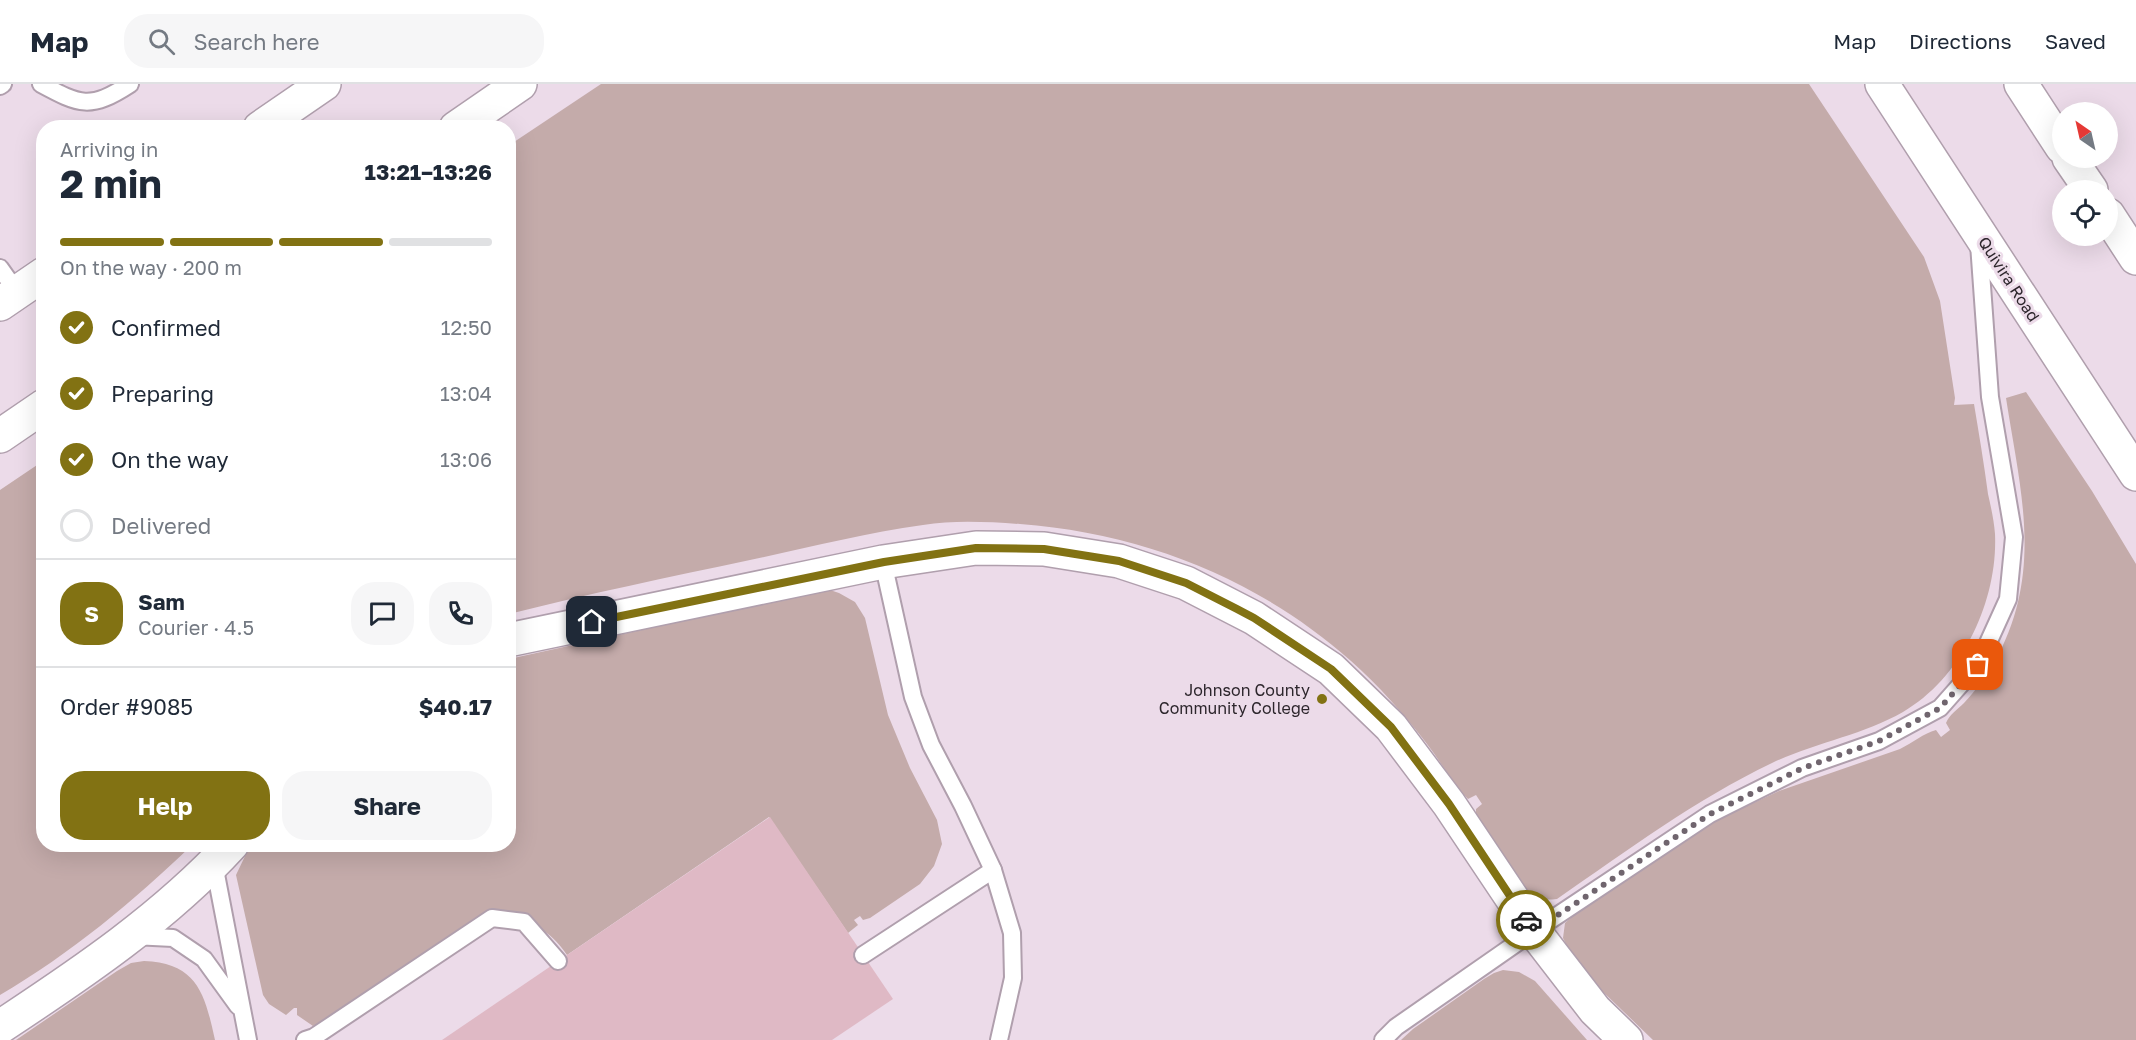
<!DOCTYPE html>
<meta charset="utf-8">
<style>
body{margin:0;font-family:"Golos Text",sans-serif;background:#f6f6f7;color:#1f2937;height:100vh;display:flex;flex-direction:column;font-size:22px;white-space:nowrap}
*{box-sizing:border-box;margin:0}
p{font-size:20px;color:#747a83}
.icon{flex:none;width:33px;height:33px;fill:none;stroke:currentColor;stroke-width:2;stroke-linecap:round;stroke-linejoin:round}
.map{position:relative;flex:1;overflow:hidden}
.drawer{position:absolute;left:36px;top:36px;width:480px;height:732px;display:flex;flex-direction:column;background:#fff;border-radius:24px;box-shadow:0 6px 24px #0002}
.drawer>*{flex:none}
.needle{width:39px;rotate:326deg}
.fabs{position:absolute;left:2052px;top:18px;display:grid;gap:12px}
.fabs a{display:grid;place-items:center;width:66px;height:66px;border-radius:50%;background:#fff;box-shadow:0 6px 24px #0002;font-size:30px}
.pin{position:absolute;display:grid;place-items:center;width:51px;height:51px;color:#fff;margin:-26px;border-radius:12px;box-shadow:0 3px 9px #0006}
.courier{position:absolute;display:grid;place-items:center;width:60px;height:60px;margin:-30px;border:4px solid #827213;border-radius:50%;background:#fff;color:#222;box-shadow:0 2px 8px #0007}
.overview em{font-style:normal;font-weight:700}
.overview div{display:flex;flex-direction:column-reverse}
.overview{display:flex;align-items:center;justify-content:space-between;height:102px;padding:0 24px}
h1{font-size:39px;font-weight:700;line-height:45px}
.bar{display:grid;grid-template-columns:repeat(4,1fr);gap:9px 6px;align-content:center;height:72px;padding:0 24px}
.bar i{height:8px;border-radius:4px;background:#e0e1e3}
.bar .active{background:#827213}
.bar p{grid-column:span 4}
.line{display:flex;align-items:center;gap:15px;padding:0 24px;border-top:2px solid #e0e1e3}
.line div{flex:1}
.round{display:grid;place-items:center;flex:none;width:63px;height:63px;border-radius:24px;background:#f6f6f7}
ol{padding:0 24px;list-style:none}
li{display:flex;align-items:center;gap:18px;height:66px}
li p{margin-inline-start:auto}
li .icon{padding:6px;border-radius:50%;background:#827213;color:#fff;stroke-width:4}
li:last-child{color:#747a83}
li i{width:33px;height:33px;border:3px solid #e0e1e3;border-radius:50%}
.cta{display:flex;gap:12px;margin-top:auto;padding:12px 24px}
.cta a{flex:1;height:69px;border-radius:24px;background:#827213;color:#fff;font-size:24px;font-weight:700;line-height:69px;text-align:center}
.cta a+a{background:#f6f6f7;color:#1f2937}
header{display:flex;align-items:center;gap:36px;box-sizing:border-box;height:84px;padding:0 30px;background:#fff;border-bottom:2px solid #e0e1e3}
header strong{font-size:28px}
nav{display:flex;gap:33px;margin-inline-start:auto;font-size:21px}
.search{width:420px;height:54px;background:#f6f6f7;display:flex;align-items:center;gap:15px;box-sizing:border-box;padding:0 21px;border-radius:24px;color:#747a83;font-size:22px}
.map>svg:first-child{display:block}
</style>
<header>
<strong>Map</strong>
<div class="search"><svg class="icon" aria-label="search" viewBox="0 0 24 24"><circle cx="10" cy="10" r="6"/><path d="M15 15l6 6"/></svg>Search here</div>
<nav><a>Map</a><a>Directions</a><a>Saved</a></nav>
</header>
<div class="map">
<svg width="2136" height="956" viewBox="0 0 2136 956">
<rect width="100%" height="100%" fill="#ecdbe9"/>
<!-- green -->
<g fill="#c4abaa">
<path d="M601,0H1809L1924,173L1940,217L1955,314L1954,321L1974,320C1979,350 1984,380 1988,410C1991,423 1994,437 1995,450C1998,517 1962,594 1903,628C1863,651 1814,659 1772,679C1695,716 1628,766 1557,815C1547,816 1539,816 1529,811L1476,733V725L1482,720L1476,711L1468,715C1452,699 1441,678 1427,660C1404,630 1379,602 1351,577C1259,495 1142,449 1020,440C988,438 954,436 923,441C865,449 807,464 750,476C669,493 588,510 509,530L508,62Z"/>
<path d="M2026,308L2092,407L2136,480V956H1653L1598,903L1569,866L1563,854L1565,839L1582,824L1707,741L1779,707L1900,665C1912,659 1924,649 1936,646L1941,653L1950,646L1946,639C1950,630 1957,626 1964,619C1975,607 1986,593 1994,579C2044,489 2021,410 2006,314Z"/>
<path d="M43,377L44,760L192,761C134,817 70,870 0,911V406Z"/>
<path d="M830,506L839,509L855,518L865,534L888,631L910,684L937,736L942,760L934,782L920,800L870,834L863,836L860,832L854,836L858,841L848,849L769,733L567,871C546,841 532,841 499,833L326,938L313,942L297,931V924H294L286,931L269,920L263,911L236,791L246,770L254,761L508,760L509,575L737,525Z"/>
<path d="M144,877C198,879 205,911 215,956H16L117,887L131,879Z"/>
<polygon points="1503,886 1519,888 1535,897 1587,956 1401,956 1413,945 1484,895 1494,889"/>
</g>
<!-- building -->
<polygon fill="#dfb9c5" points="770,733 893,915 832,956 442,956"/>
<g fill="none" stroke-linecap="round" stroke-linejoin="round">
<defs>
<g id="lane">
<path d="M41,0C80,21 90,26 130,0"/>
<polyline points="0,2 3,0"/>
<polyline points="0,184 17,208"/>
<polyline points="883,478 913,613 931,661 963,722 993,786 1012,849 1013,894 999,956"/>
<polyline points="214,780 248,956"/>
<polyline points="133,852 173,854 204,875 238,922"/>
<polyline points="863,871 993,786"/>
<polyline points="305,956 314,953 492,834 524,838 558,877"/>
<polyline points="1383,956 1396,943 1534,847 1710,730 1802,684 1879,657 1940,624 1978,581 2008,515 2014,453 1990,313 1979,160"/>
</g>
<g id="street">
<polyline points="508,556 883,478 976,464 1044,465 1119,477 1186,499 1254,534 1331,585 1391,643 1449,720 1534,847 1595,926 1626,956"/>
<path d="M0,943C82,889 165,833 232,760"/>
</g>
<g id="secondary">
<polyline points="260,44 324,0"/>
<polyline points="456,44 520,0"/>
<polyline points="0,220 44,190"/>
<polyline points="0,352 44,322"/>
</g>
<g id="primary">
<polyline points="1882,0 2136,390"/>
<polyline points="2021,0 2062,63"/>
<polyline points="2069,74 2091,106"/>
<polyline points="2108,131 2136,174"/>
</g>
</defs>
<!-- lane casing -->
<use href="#lane" stroke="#b09fad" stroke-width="20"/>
<!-- street casing -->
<use href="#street" stroke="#b09fad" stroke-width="36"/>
<!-- secondary casing -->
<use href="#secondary" stroke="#b09fad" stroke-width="36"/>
<!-- primary casing -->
<use href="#primary" stroke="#b09fad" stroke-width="36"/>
<!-- lane -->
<use href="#lane" stroke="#fff" stroke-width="16"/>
<!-- street -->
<use href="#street" stroke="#fff" stroke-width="33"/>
<!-- secondary -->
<use href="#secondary" stroke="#fff" stroke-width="33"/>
<!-- primary -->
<use href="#primary" stroke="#fff" stroke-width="33"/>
</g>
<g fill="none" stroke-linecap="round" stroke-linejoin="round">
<!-- done -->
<polyline stroke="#70656e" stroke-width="6" stroke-dasharray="0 10.8" points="1526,836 1534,847 1710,730 1803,684 1879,657 1940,624 1978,581"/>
<!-- route -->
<polyline stroke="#827213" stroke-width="8" points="592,538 884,478 976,464 1044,465 1119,477 1186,499 1237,525 1254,534 1331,585 1391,643 1449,720 1526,836"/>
</g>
<!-- markers -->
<circle fill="#827213" stroke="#ecdbe9" stroke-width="2" cx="1322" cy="615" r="6"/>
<g text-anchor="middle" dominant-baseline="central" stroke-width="6" stroke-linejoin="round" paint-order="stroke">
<!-- street labels -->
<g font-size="16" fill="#2d262c" stroke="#ecdbe9">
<text transform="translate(2009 195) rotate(57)">Quivira Road</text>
</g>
<!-- poi labels -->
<g font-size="16" fill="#2d262c" stroke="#ecdbe9" text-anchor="end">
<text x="1310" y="606">Johnson County<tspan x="1310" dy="18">Community College</tspan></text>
</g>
</g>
</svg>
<div class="fabs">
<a><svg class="needle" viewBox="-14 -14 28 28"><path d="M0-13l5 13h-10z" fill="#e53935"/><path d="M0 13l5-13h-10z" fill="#747a83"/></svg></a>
<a><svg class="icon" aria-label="locate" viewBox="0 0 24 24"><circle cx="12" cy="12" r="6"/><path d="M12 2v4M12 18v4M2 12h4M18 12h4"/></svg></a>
</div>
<div class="pin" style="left:1978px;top:581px;background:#ea580c"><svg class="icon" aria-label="bag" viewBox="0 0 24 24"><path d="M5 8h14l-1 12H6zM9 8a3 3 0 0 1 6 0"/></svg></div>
<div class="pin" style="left:592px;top:538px;background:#1f2937"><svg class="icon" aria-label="home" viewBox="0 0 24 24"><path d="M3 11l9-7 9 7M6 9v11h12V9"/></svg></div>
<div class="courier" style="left:1526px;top:836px"><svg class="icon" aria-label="car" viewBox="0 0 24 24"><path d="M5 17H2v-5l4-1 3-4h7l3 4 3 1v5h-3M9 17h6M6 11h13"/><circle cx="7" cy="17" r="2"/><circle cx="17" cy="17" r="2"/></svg></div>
<section class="drawer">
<div class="overview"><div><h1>2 min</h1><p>Arriving in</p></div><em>13:21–13:26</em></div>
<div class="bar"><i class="active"></i><i class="active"></i><i class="active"></i><i></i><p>On the way · 200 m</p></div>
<ol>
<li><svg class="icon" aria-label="check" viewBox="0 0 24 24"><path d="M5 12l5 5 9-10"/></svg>Confirmed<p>12:50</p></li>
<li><svg class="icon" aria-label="check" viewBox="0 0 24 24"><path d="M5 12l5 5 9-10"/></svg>Preparing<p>13:04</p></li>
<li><svg class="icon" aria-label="check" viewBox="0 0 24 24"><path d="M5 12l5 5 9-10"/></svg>On the way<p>13:06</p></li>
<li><i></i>Delivered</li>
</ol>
<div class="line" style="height:108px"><b class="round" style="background:#827213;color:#fff">S</b><div><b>Sam</b><p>Courier · 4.5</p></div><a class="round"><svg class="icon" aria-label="chat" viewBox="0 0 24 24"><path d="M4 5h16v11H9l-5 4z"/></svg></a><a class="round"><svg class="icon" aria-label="phone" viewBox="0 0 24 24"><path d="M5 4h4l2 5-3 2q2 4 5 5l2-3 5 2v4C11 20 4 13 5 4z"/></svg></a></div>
<div class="line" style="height:78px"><div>Order #9085</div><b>$40.17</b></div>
<div class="cta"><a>Help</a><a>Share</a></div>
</section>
</div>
